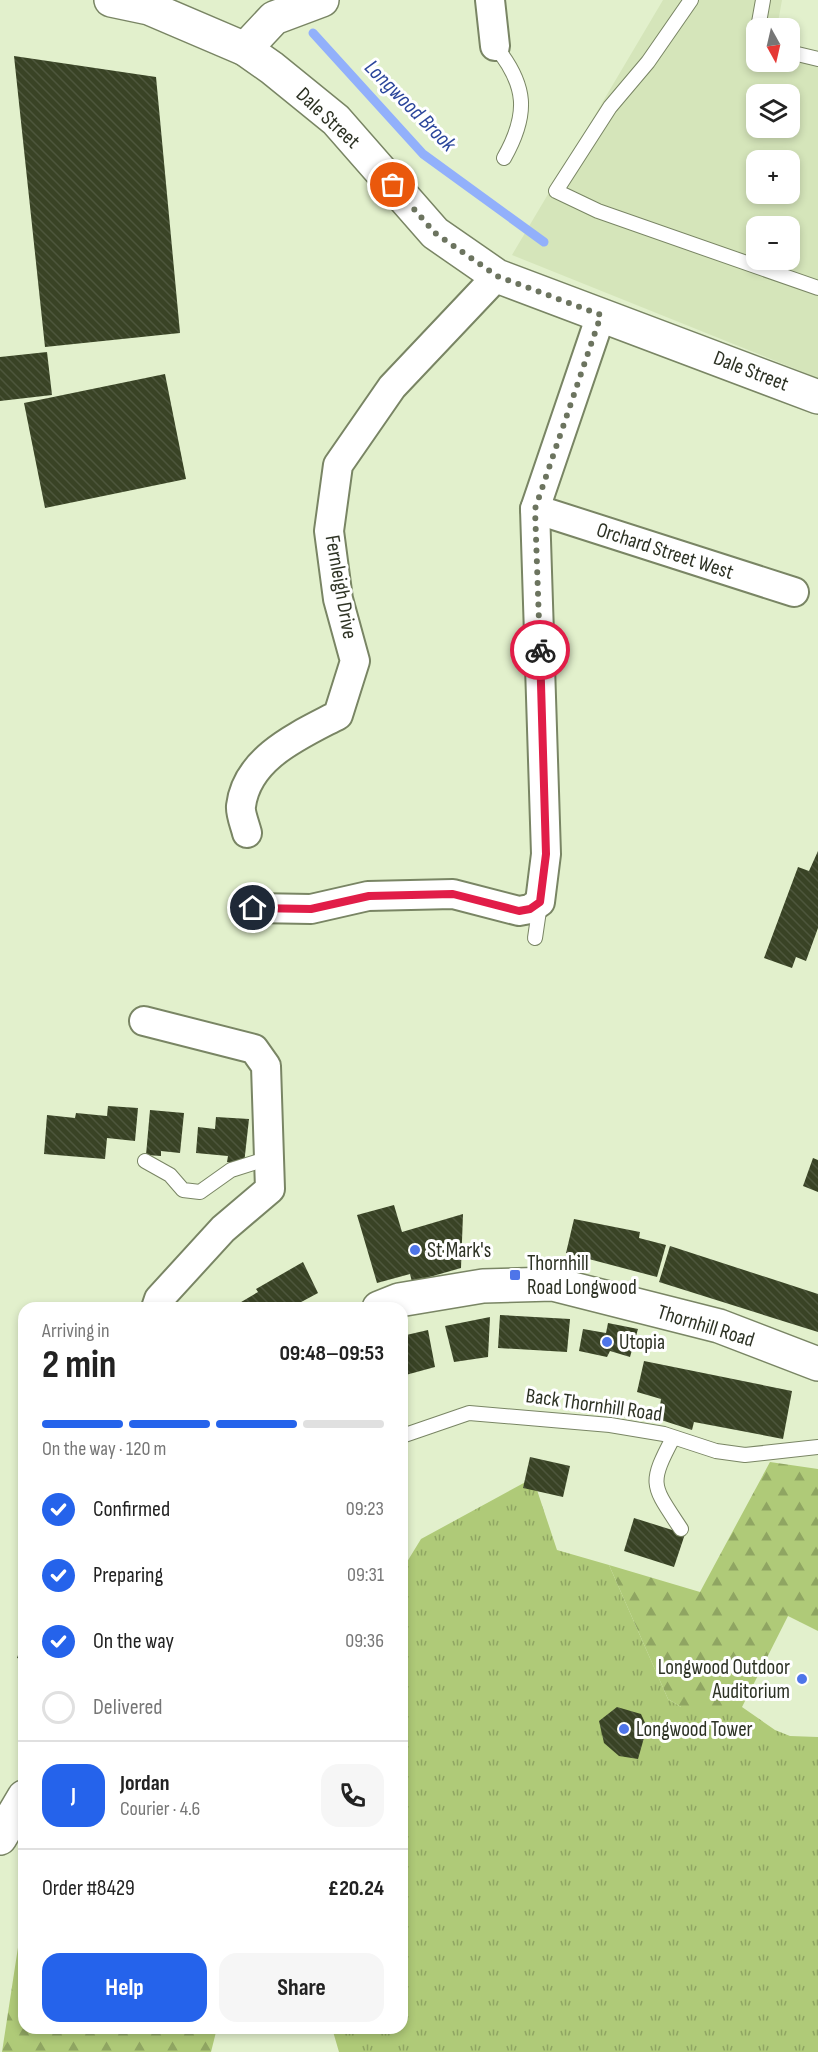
<!DOCTYPE html>
<meta charset="utf-8">
<style>
body{margin:0;font-family:"Sofia Sans Condensed",sans-serif;background:#f6f6f6;color:#222;height:100vh;display:flex;flex-direction:column;font-size:22px;white-space:nowrap}
*{box-sizing:border-box;margin:0}
p{font-size:20px;color:#767676}
.icon{flex:none;width:33px;height:33px;fill:none;stroke:currentColor;stroke-width:2;stroke-linecap:round;stroke-linejoin:round}
.map{position:relative;flex:1;overflow:hidden}
.panel{position:absolute;left:18px;top:1302px;width:390px;height:732px;display:flex;flex-direction:column;background:#fff;border-radius:18px;box-shadow:0 3px 9px #0003}
.panel>*{flex:none}
.needle{width:39px;rotate:172deg}
.tools{position:absolute;left:746px;top:18px;display:grid;gap:12px}
.tools a{display:grid;place-items:center;width:54px;height:54px;border-radius:12px;background:#fff;box-shadow:0 3px 9px #0003;font-size:30px}
.pin{position:absolute;display:grid;place-items:center;width:51px;height:51px;color:#fff;margin:-26px;border:3px solid #fff;border-radius:50%;box-shadow:0 2px 6px #0007}
.courier{position:absolute;display:grid;place-items:center;width:60px;height:60px;margin:-30px;border:4px solid #e11d48;border-radius:50%;background:#fff;color:#222;box-shadow:0 2px 8px #0007}
.summary em{font-style:normal;font-weight:700}
.summary div{display:flex;flex-direction:column-reverse}
.summary{display:flex;align-items:center;justify-content:space-between;height:102px;padding:0 24px}
h1{font-size:39px;font-weight:700;line-height:45px}
.bar{display:grid;grid-template-columns:repeat(4,1fr);gap:9px 6px;align-content:center;height:72px;padding:0 24px}
.bar i{height:8px;border-radius:4px;background:#e0e0e0}
.bar .active{background:#2563eb}
.bar p{grid-column:span 4}
.line{display:flex;align-items:center;gap:15px;padding:0 24px;border-top:2px solid #e0e0e0}
.line div{flex:1}
.round{display:grid;place-items:center;flex:none;width:63px;height:63px;border-radius:18px;background:#f6f6f6}
ol{padding:0 24px;list-style:none}
li{display:flex;align-items:center;gap:18px;height:66px}
li p{margin-inline-start:auto}
li .icon{padding:6px;border-radius:50%;background:#2563eb;color:#fff;stroke-width:4}
li:last-child{color:#767676}
li i{width:33px;height:33px;border:3px solid #e0e0e0;border-radius:50%}
.cta{display:flex;gap:12px;margin-top:auto;padding:12px 24px}
.cta a{flex:1;height:69px;border-radius:18px;background:#2563eb;color:#fff;font-size:24px;font-weight:700;line-height:69px;text-align:center}
.cta a+a{background:#f6f6f6;color:#222}
.map>svg:first-child{display:block}
</style>
<div class="map">
<svg width="818" height="2052" viewBox="0 0 818 2052">
<defs>
<pattern id="grass-tufts" width="24" height="20" patternUnits="userSpaceOnUse" patternTransform="scale(1.5)"><rect width="24" height="20" fill="#afca78"/><path d="M3 7l-1-3M5 7V3M7 7l1-3M15 17l-1-3M17 17v-4M19 17l1-3" fill="none" stroke="#8fa562"/></pattern>
<pattern id="forest-firs" width="22" height="20" patternUnits="userSpaceOnUse" patternTransform="scale(1.5)"><rect width="22" height="20" fill="#afca78"/><path d="M5 1l3.5 6h-7zM16 11l3.5 6h-7z" fill="#8fa562"/></pattern>
<pattern id="building-back-hatch" width="6" height="6" patternUnits="userSpaceOnUse" patternTransform="scale(1.5)"><rect width="6" height="6" fill="#394325"/><path d="M-1 5l2 2M0 0l6 6M5-1l2 2" fill="none" stroke="#4d563c"/></pattern>
</defs>
<rect width="100%" height="100%" fill="#e2f0cc"/>
<!-- built -->
<path fill="#d5e5ba" fill-rule="evenodd" d="M663,0H782L777,28H756V62H789V44L818,52V378L512,255ZM756,94H789V128H756ZM756,160H789V194H756ZM756,226H789V260H756Z"/>
<!-- grass -->
<polygon fill="url(#grass-tufts)" points="533,1478 557,1550 609,1565 668,1699 681,1707 742,1707 775,1730 790,1736 818,1737 818,2052 339,2052 332,2028 402,2028 402,1570 421,1539"/>
<!-- forest -->
<g fill="url(#forest-firs)">
<polygon points="770,1462 818,1469 818,1631 788,1616 742,1707 681,1707 668,1699 609,1565 700,1592"/>
<polygon points="24,1908 24,2028 217,2028 211,2052 2,2052"/>
</g>
<g fill="none" stroke-linecap="round" stroke-linejoin="round">
<!-- stream -->
<polyline stroke="#92b0fb" stroke-width="9" points="313,33 423,154 544,242"/>
</g>
<!-- building -->
<g fill="url(#building-back-hatch)">
<polygon points="14,56 156,77 180,333 45,347"/>
<polygon points="47,352 52,395 0,401 0,357"/>
<polygon points="165,374 186,479 45,508 24,403"/>
<polygon points="818,851 818,928 806,961 796,957 792,968 764,958 798,867 809,871"/>
<polygon points="108,1106 138,1108 135,1141 107,1138 105,1159 44,1154 47,1115 75,1118 76,1113 107,1116"/>
<polygon points="150,1110 184,1113 180,1153 161,1151 161,1156 146,1155"/>
<polygon points="216,1117 249,1119 244,1164 227,1162 228,1156 196,1153 198,1127 215,1129"/>
<polygon points="813,1158 818,1160 818,1192 803,1186"/>
<polygon points="394,1205 402,1232 463,1214 461,1268 412,1282 410,1274 377,1283 357,1215"/>
<polygon points="574,1219 640,1232 639,1238 666,1245 657,1277 566,1253"/>
<polygon points="670,1246 818,1294 818,1332 659,1282"/>
<polygon points="303,1262 318,1293 290,1308 231,1308 258,1292 256,1289"/>
<polygon points="500,1315 570,1319 567,1352 498,1348"/>
<polygon points="490,1317 488,1357 454,1362 445,1326"/>
<polygon points="608,1323 638,1329 630,1357 610,1351 607,1357 579,1351 583,1329 606,1333"/>
<polygon points="428,1330 435,1367 402,1376 402,1336"/>
<polygon points="644,1361 792,1391 783,1439 694,1422 692,1430 658,1419 661,1399 637,1392"/>
<polygon points="530,1457 570,1466 563,1497 523,1488"/>
<polygon points="634,1518 685,1534 674,1567 624,1551"/>
<polygon points="24,1638 24,1660 17,1658"/>
<polygon points="617,1707 641,1714 647,1727 638,1759 619,1756 604,1743 599,1721"/>
</g>
<g fill="none" stroke-linecap="round" stroke-linejoin="round">
<defs>
<g id="service">
<polyline points="691,0 648,62 610,107 556,191 598,211 818,288"/>
<polyline points="758,28 763,0"/>
<polyline points="756,43 756,45"/>
<path d="M495,46C527,85 529,114 504,158"/>
<polyline points="789,52 818,59"/>
<polyline points="535,938 540,904"/>
<polyline points="145,1161 170,1175 183,1190 200,1192 231,1170 269,1158"/>
<polyline points="402,1436 469,1413 610,1425 664,1434 716,1451 745,1455 818,1447"/>
<path d="M673,1438C648,1485 652,1485 681,1529"/>
</g>
<g id="minor">
<polyline points="490,0 495,46"/>
<polyline points="535,509 794,592"/>
<path d="M247,833C245,825 240,813 241,806C247,757 300,735 338,715L355,661L338,599L329,531L338,465L392,387L497,276"/>
<polyline points="253,908 311,909 368,896 453,894 519,911 530,909 540,902 546,854 535,509 601,315"/>
<polyline points="144,1021 254,1049 266,1066 270,1189 223,1229 159,1299 156,1308"/>
</g>
<g id="tertiary">
<polyline points="111,0 149,8 245,49 272,68 336,120 435,233 497,276 818,397"/>
<polyline points="245,49 274,18 322,0"/>
<polyline points="379,1308 399,1300 483,1286 553,1284 719,1326 818,1364"/>
<polyline points="0,1838 24,1797"/>
</g>
</defs>
<!-- service casing -->
<use href="#service" stroke="#798564" stroke-width="16"/>
<!-- minor casing -->
<use href="#minor" stroke="#798564" stroke-width="32"/>
<!-- tertiary casing -->
<use href="#tertiary" stroke="#798564" stroke-width="36"/>
<!-- service -->
<use href="#service" stroke="#fff" stroke-width="14"/>
<!-- minor -->
<use href="#minor" stroke="#fff" stroke-width="28"/>
<!-- tertiary -->
<use href="#tertiary" stroke="#fff" stroke-width="33"/>
</g>
<g fill="none" stroke-linecap="round" stroke-linejoin="round">
<!-- done -->
<polyline stroke="#6c745f" stroke-width="6" stroke-dasharray="0 10.8" points="393,185 435,233 497,276 601,315 535,509 540,650"/>
<!-- route -->
<polyline stroke="#e11d48" stroke-width="8" points="253,908 311,909 369,896 453,894 519,911 530,909 540,902 546,854 540,650"/>
</g>
<!-- markers -->
<g fill="#4e75e9" stroke="#fff" stroke-width="2">
<circle cx="415" cy="1250" r="6"/>
<rect x="509" y="1269" width="12" height="12" rx="3"/>
<circle cx="607" cy="1342" r="6"/>
<circle cx="802" cy="1679" r="6"/>
<circle cx="624" cy="1729" r="6"/>
</g>
<g text-anchor="middle" dominant-baseline="central" stroke-width="6" stroke-linejoin="round" paint-order="stroke">
<!-- street labels -->
<g font-size="21" fill="#2d3224" stroke="#fff">
<text transform="translate(328 118) rotate(43)">Dale Street</text>
<text transform="translate(751 371) rotate(21)">Dale Street</text>
<text transform="translate(665 551) rotate(18)">Orchard Street West</text>
<text transform="translate(341 587) rotate(80)">Fernleigh Drive</text>
<text transform="translate(706 1326) rotate(17)">Thornhill Road</text>
<text transform="translate(594 1405) rotate(8)">Back Thornhill Road</text>
</g>
<!-- poi labels -->
<g font-size="21" fill="#2d3224" stroke="#fff" text-anchor="start">
<text x="427" y="1250">St Mark's</text>
<text x="527" y="1263">Thornhill<tspan x="527" dy="24">Road Longwood</tspan></text>
<text x="619" y="1342">Utopia</text>
<text x="790" y="1667" text-anchor="end">Longwood Outdoor<tspan x="790" dy="24">Auditorium</tspan></text>
<text x="636" y="1729">Longwood Tower</text>
</g>
<!-- water labels -->
<g font-size="22" font-style="italic" fill="#2b469b" stroke="#fff">
<text transform="translate(410 106) rotate(45)">Longwood Brook</text>
</g>
</g>
</svg>
<div class="tools">
<a><svg class="needle" viewBox="-14 -14 28 28"><path d="M0-13l5 13h-10z" fill="#e53935"/><path d="M0 13l5-13h-10z" fill="#767676"/></svg></a>
<a><svg class="icon" aria-label="layers" viewBox="0 0 24 24"><path d="M12 4l9 5-9 5-9-5zM3 14l9 5 9-5"/></svg></a>
<a>+</a>
<a>−</a>
</div>
<div class="pin" style="left:393px;top:185px;background:#ea580c"><svg class="icon" aria-label="bag" viewBox="0 0 24 24"><path d="M5 8h14l-1 12H6zM9 8a3 3 0 0 1 6 0"/></svg></div>
<div class="pin" style="left:253px;top:908px;background:#1f2937"><svg class="icon" aria-label="home" viewBox="0 0 24 24"><path d="M3 11l9-7 9 7M6 9v11h12V9"/></svg></div>
<div class="courier" style="left:540px;top:650px"><svg class="icon" aria-label="bike" viewBox="0 0 24 24"><circle cx="6" cy="16" r="4"/><circle cx="18" cy="16" r="4"/><path d="M6 16l4-8h5l3 8M10 8l3 8H6M13 5h3"/></svg></div>
<section class="panel">
<div class="summary"><div><h1>2 min</h1><p>Arriving in</p></div><em>09:48–09:53</em></div>
<div class="bar"><i class="active"></i><i class="active"></i><i class="active"></i><i></i><p>On the way · 120 m</p></div>
<ol>
<li><svg class="icon" aria-label="check" viewBox="0 0 24 24"><path d="M5 12l5 5 9-10"/></svg>Confirmed<p>09:23</p></li>
<li><svg class="icon" aria-label="check" viewBox="0 0 24 24"><path d="M5 12l5 5 9-10"/></svg>Preparing<p>09:31</p></li>
<li><svg class="icon" aria-label="check" viewBox="0 0 24 24"><path d="M5 12l5 5 9-10"/></svg>On the way<p>09:36</p></li>
<li><i></i>Delivered</li>
</ol>
<div class="line" style="height:108px"><b class="round" style="background:#2563eb;color:#fff">J</b><div><b>Jordan</b><p>Courier · 4.6</p></div><a class="round"><svg class="icon" aria-label="phone" viewBox="0 0 24 24"><path d="M5 4h4l2 5-3 2q2 4 5 5l2-3 5 2v4C11 20 4 13 5 4z"/></svg></a></div>
<div class="line" style="height:78px"><div>Order #8429</div><b>£20.24</b></div>
<div class="cta"><a>Help</a><a>Share</a></div>
</section>
</div>
